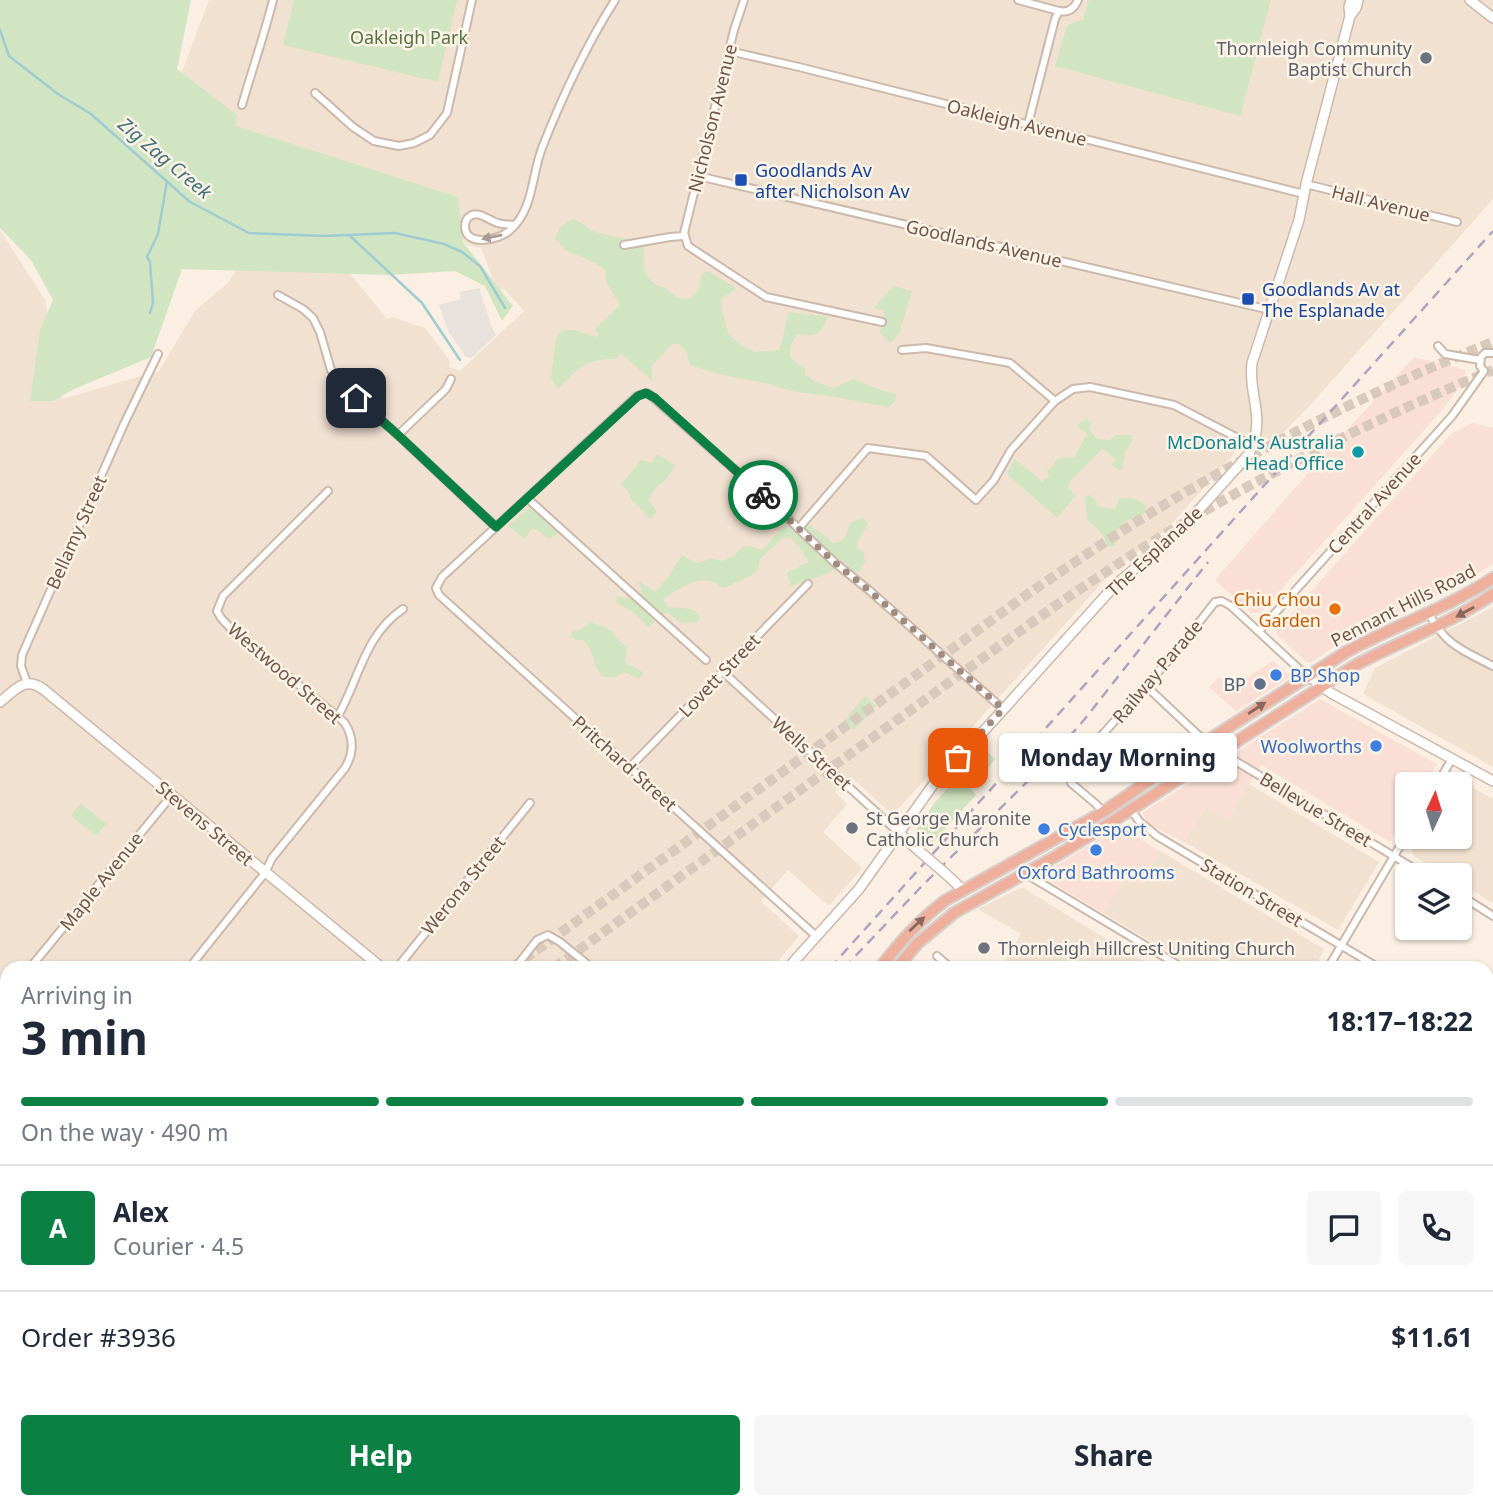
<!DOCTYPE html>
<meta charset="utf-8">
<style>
body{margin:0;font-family:"Noto Sans",sans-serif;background:#f6f6f7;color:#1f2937;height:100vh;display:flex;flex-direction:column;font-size:26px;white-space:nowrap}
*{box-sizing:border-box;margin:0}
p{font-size:23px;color:#747a83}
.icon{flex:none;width:38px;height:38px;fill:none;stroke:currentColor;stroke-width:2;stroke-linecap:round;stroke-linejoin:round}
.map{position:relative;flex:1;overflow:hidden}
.details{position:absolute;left:0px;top:961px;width:1494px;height:548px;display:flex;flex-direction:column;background:#fff;border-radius:21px 21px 0 0;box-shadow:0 2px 5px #0004}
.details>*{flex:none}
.needle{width:46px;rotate:4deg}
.buttons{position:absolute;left:1395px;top:772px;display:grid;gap:14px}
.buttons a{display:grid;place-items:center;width:77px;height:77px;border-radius:7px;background:#fff;box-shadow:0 2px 5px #0004;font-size:35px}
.pin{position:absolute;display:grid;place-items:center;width:60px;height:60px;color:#fff;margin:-30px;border-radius:14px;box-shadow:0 4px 10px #0006}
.courier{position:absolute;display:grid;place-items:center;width:70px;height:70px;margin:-35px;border:5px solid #0b8043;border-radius:50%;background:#fff;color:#222;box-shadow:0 2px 9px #0007}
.bubble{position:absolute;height:49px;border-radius:7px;background:#fff;box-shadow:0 2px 5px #0004;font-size:23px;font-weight:700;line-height:49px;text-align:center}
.headline em{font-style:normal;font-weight:700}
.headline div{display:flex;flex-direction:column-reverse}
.headline{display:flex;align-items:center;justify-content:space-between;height:119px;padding:0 21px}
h1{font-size:46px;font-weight:700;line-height:52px}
.bar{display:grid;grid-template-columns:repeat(4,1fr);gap:10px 7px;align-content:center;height:84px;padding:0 21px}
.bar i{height:9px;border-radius:5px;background:#e0e1e3}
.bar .on{background:#0b8043}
.bar p{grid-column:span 4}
.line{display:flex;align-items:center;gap:18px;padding:0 21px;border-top:2px solid #e0e1e3}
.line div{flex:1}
.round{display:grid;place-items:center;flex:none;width:74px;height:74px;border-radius:7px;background:#f6f6f7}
.cta{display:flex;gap:14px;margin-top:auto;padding:14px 21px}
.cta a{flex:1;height:80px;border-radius:7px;background:#0b8043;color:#fff;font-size:28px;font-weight:700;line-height:80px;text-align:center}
.cta a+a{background:#f6f6f7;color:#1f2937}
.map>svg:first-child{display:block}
</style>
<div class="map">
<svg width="1493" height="1507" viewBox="0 0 1493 1507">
<rect width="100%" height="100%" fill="#faefe2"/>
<!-- residential -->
<g fill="#f1e1d1">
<polygon points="209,0 1493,0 1493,199 1313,402 1275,441 1244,433 1235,453 1166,530 1111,573 893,815 851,777 835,792 847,804 823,832 862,868 829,906 788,870 761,901 799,936 772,968 7,968 7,1502 61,1502 56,1507 0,1507 0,230 45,300 62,399 159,371 195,311 228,283 239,265 325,243 387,319 393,317 425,328 450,361 449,367 460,371 524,311 504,289 497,290 481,248 467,245 457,235 206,144 182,72"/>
<polygon points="1493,607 1493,767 1363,694 1375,668"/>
<polygon points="1454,778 1493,799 1493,903 1460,883 1460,875 1446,875 1414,856 1411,849 1419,837 1460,836 1460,784 1450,784"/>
<polygon points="1249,784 1379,862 1338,930 1184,842 1206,807 1228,819"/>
<polygon points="1160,851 1324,949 1314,968 1197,968 1103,913 1115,893 1120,888 1126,878 1139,885"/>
<polygon points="1023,888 1108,940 1155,968 1001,968 1021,934 978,909 1018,889"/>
<polygon points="1488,1049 1493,1052 1493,1089 1488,1096"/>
<polygon points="1493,1130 1493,1190 1488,1186 1488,1137"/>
<polygon points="650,1502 1159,1502 1155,1507 646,1507"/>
</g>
<!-- commercial -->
<g fill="#f9dfd6">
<polygon points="1414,357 1466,370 1462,384 1437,416 1260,613 1251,613 1215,580 1317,463"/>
<polygon points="1472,423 1493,428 1493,564 1455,587 1355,633 1311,662 1307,662 1276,634 1278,629 1451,434"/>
<polygon points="1273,661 1289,675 1287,679 1236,711 1209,687 1220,677 1234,689 1243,680"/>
<polygon points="1320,699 1437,764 1425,784 1407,784 1407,813 1390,842 1261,765 1228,819 1206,807 1184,842 1150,825 1142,813"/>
<polygon points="1116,828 1122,828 1160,851 1139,885 1126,878 1120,888 1115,894 1103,913 1045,878 1044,874"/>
<polygon points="84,1502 293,1502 288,1507 78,1507"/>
<polygon points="413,1502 507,1502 502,1507 408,1507"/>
<polygon points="548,1502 610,1502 607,1507 545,1507"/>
</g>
<!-- industrial -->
<polygon fill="#e9e2dc" points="479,288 491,325 496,335 471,358 466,357 448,331 439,305 461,299 460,292"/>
<!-- green -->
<g fill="#d2e5c2">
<polygon points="0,0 191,0 177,69 237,115 236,126 458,197 463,242 513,306 502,321 485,286 455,271 389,275 182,269 151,357 74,389 53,401 30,401 40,330 53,300 31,260 0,228"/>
<polygon points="294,0 457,0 438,82 283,45"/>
<polygon points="1089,0 1271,0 1240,116 1055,66 1067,26 1074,22 1083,20"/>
<path d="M573,219L583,224L592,231L614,237L628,239L644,248C643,263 642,277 657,285C666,290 659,284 668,290C677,297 676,298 689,299L698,291L702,273L708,271L736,288L721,300L722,311L729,335L743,346L755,352L779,350C784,337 785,325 789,312L828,317C820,334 819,337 799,334C790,341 790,347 790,358L805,368V375L816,382L833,388L853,379L883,391L896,393L895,401L889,407L830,396L796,392L769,384L722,375L690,365L687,353L679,344H672L652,366V381L621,353L615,359C584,359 579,368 558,389L551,378L556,338L562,330H574L596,337L599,334L594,330L620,305L606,282L605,269L585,258L566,251L555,239L560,227Z"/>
<polygon points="893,286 912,291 899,334 890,343 880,333 885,314 882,310 874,308"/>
<path d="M1086,419L1091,422L1089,429L1097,439L1110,440L1115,435H1132V440L1125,453L1122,470H1119L1112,465L1116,459L1102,449L1071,480L1068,487L1075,496L1057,518L1007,474L1015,459L1043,482L1044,479L1049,477L1047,470L1054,467C1054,454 1065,458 1074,458L1087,434L1077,426Z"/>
<path d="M657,454L671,463L675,464C668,485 654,482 649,501L657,511L652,518H649L631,499L628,490L621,485L641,460L651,463Z"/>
<path d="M1088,495C1094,496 1096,501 1098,506L1105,508L1115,509L1119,499C1131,497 1137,498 1146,506L1144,514L1127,520L1117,530V537L1115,545L1112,546H1107C1105,533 1096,528 1087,520L1085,497Z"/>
<polygon points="533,508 555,528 558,533 548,539 539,531 532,528 525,539 508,526 527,509"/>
<path d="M863,518L868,524L858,541L857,548L864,553L865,562L859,572L851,570L845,562L826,574L791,586L787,572L809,562L799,547L790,537L782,539L760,559L758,569L752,575L724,588L721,587C702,570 681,589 663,598L667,606C680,610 685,605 698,613L700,619L697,622L680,623L667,612L655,621L649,628L632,611L617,604L616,596C625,598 637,603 642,593L638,581L655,591L666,580L682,555L695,563L712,559L722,561L734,556L742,547L751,546L762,550L786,524L793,531L809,525L827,537L833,543C845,543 846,534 850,523Z"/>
<path d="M590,621L612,631L617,639L627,647L625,662L644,673L638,679L625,672L615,677H603L595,666L594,659L589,648L583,640H576L570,637L573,630C581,632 586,626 590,621Z"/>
<polygon points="865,696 876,706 854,730 844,721"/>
<polygon points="985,749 995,759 971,789 976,795 928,848 917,838 917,828 935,802"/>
<polygon points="80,803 106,824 96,836 71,816"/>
<polygon points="1488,1196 1493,1200 1493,1507 1171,1507 1176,1502 1488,1502"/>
</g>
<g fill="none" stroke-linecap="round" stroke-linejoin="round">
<!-- stream -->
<g stroke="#9fccd2" stroke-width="2.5">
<polyline points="0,30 9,56 58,94 91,114 190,202 249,233 324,236 395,233 444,244 462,252 480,266 505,308"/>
<polyline points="349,235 422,303 460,360"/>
<polyline points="150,313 153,303 150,262 147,257 158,234 167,181"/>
<polyline points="1196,1502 1205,1507"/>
<polyline points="1467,1507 1468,1502"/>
</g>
<!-- highway-tunnel -->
<g stroke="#d7c9bc" stroke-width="10" stroke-dasharray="10 5" stroke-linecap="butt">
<path d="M512,968L1025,596C1073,563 1122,530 1172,500C1275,440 1382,386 1493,342"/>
<path d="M554,968L1052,608C1095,579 1138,550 1182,524C1282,465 1386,414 1493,370"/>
<polyline points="0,1306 7,1302"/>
<polyline points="0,1335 7,1331"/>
</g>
<defs>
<g id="street">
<polyline points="744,0 734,30 684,233 688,246 766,297 882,322"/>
<polyline points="1018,0 1059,11"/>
<polyline points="729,51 799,67 1304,194"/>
<polyline points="315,93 353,127 374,141 399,146 414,143 430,135 447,113 472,0"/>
<path d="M242,105C252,70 264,36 273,0"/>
<path d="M1028,124L1055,19L1059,11C1068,13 1074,9 1078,0"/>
<polyline points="698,176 1270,310"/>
<polyline points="1306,184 1457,222"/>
<path d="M514,225C509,224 503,225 498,223C489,221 478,209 469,217C466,219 465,223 465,227C466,247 499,240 509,231C534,210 531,177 542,148C562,97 586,46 615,0"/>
<polyline points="624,245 670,237 683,236"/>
<polyline points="278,295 303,309 313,318 320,332 331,370 340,384 398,435 496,527"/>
<polyline points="1438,346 1445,354 1480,360"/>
<polyline points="902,350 926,348 1010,363 1055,401"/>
<polyline points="1484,371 1480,366 1481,357 1485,353 1493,353"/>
<polyline points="398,435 446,389 451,379"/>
<polyline points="527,498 706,660"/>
<polyline points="798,529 868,448 926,456 976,500 994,480 1011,450 1055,401 1073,389 1090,387 1174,405 1253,446"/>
<path d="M1428,612C1445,645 1462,650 1493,666"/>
<polyline points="1259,631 1452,416 1484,371"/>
<polyline points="723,672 898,832"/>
<polyline points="27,683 21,666 22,655 124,424 158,354"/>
<polyline points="1145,685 1197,734 1232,759 1425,875"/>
<path d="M338,716C359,679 365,634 403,609"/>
<polyline points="630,767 808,584"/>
<polyline points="1437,784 1452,759"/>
<polyline points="1131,810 1139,821 1157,836 1379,968"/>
<polyline points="1103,812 1096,804 1071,783 1071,770 1175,653 1215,602 1222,601 1231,606 1298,668 1308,676"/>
<polyline points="1026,874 1183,968"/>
<polyline points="1460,895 1493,916"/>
<polyline points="816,936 439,595 436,588 442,577 637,396 646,393 649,394 762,494 834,562 870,591 1003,709"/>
<polyline points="937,956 951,968"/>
<polyline points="30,968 172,795"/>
<path d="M189,968L265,873L272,858L345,768C354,753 354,737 344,722L233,631L221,618L217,611L223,596L328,491"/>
<polyline points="397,968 530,803"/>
<polyline points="515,968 537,940 548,935 560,942 592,968"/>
<polyline points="1328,968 1407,834"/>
<polyline points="0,1004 7,995"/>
<polyline points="1488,1032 1493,1036"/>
<polyline points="1488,1115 1493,1108"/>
<polyline points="0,1179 7,1185"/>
<polyline points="0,1202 7,1190"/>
<polyline points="0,1355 7,1361"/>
<polyline points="161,1502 167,1507"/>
<polyline points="1035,1502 1044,1507"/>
<polyline points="393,1507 398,1502"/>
</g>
<g id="secondary">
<polyline points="1470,0 1493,18"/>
<polyline points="1350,16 1356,8 1358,0"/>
<polyline points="1308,676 1331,693 1493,781"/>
<path d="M0,702C15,690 24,676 43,689L382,968"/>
<polyline points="898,832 918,850"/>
<polyline points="946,874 963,890"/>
<path d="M788,968L859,889L933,785L993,721L1107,594L1120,581L1180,531L1249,454C1267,415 1248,399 1252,363L1299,220L1306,184L1350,16L1349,7L1351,0"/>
<polyline points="303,1507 308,1502"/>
</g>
<g id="highway">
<path d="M880,968C900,941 919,920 946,900L1103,812L1207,741L1346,652C1394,626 1447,608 1493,578"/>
<path d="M897,968L918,943L954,913L1056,856L1110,823L1354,666C1400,641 1450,624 1493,594"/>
<polyline points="515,1507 519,1502"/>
<polyline points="533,1507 537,1502"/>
</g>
</defs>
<!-- street casing -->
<use href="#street" stroke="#ccb9ac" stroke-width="10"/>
<!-- secondary casing -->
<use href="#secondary" stroke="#ceb8aa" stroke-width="12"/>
<!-- highway casing -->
<use href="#highway" stroke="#d7d0cd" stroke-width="14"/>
<!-- street -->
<use href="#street" stroke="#fff" stroke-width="6"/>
<!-- secondary -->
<use href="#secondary" stroke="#fff" stroke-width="9"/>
<!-- highway -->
<use href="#highway" stroke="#efaf9d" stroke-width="10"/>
<!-- rail -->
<g stroke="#b1a2c1" stroke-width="2.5" stroke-dasharray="10 7" stroke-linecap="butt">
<polyline points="830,968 1493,231"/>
<polyline points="844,968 920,888 1048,761 1084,720 1208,562"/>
<polyline points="326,1507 330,1502"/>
<polyline points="345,1507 350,1502"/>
</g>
<defs>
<polyline id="secondary-bridge" points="918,850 946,874"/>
</defs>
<!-- secondary-bridge casing -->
<use href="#secondary-bridge" stroke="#ceb8aa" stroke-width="12" stroke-linecap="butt"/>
<!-- secondary-bridge -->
<use href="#secondary-bridge" stroke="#fff" stroke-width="9"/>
</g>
<!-- one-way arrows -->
<defs><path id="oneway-solid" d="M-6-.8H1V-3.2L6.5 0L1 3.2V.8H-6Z" transform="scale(1.75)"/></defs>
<use fill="#a99a93" href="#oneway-solid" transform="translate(492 237) rotate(168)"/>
<g fill="#89685b">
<use href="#oneway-solid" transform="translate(1465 612) rotate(151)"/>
<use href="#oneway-solid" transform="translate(1257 708) rotate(-33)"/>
<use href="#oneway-solid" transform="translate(917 924) rotate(-43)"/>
</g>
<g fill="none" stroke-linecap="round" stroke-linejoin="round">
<!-- done -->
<polyline stroke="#a08c80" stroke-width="7" stroke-dasharray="0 12.6" points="763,495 834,562 870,591 1003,709 958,758"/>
<!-- route -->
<polyline stroke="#0b8043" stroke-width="9" points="356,398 398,435 496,527 638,396 646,393 655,398 763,495"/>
</g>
<!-- markers -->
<g fill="#6b7280" stroke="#fdf4e7" stroke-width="2.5">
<circle cx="1426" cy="58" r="7"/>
<circle cx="852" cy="828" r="7"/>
<circle cx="984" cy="948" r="7"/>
</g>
<g fill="#1a4fb4" stroke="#fdf4e7" stroke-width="2.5">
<rect x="734" y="173" width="14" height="14" rx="3.5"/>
<rect x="1241" y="292" width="14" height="14" rx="3.5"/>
</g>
<circle fill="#0f9aa8" stroke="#fdf4e7" stroke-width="2.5" cx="1358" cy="452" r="7"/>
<circle fill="#e8710a" stroke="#fdf4e7" stroke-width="2.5" cx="1335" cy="609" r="7"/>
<g fill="#3f7fe0" stroke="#fdf4e7" stroke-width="2.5">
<circle cx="1276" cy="675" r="7"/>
<circle cx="1376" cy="746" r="7"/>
<circle cx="1044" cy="829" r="7"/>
<circle cx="1096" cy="850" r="7"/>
</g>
<circle fill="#5c6f8a" stroke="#fdf4e7" stroke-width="2.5" cx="1260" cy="684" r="7"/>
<g text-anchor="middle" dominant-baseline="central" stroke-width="5" stroke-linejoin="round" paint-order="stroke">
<!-- park labels -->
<g font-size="18" fill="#547444" stroke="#fdf4e7">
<text x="409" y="37">Oakleigh Park</text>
</g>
<!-- worship labels -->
<g font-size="18" fill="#5b616d" stroke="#fdf4e7" text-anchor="start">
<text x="1412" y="48" text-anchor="end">Thornleigh Community<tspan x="1412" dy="21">Baptist Church</tspan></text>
<text x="866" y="818">St George Maronite<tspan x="866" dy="21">Catholic Church</tspan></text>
<text x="998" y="948">Thornleigh Hillcrest Uniting Church</text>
</g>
<!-- street labels -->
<g font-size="18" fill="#6f564b" stroke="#fdf4e7">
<text transform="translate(712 118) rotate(-76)">Nicholson Avenue</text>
<text transform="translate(1017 122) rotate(14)">Oakleigh Avenue</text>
<text transform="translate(1381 203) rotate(14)">Hall Avenue</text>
<text transform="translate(984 243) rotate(13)">Goodlands Avenue</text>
<text transform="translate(1374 503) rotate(-48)">Central Avenue</text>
<text transform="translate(76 532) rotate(-66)">Bellamy Street</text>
<text transform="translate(1154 551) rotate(-43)">The Esplanade</text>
<text transform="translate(1403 605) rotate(-27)">Pennant Hills Road</text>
<text transform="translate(1157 671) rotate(-50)">Railway Parade</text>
<text transform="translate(285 673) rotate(41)">Westwood Street</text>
<text transform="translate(719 675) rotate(-46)">Lovett Street</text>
<text transform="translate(812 753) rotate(42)">Wells Street</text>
<text transform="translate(625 763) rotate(42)">Pritchard Street</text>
<text transform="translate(1316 809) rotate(31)">Bellevue Street</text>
<text transform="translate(205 823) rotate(40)">Stevens Street</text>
<text transform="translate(101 881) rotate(-51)">Maple Avenue</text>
<text transform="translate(463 885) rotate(-51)">Werona Street</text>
<text transform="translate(1252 892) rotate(31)">Station Street</text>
</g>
<!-- transit labels -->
<g font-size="18" fill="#164399" stroke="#fdf4e7" text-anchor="start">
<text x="755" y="170">Goodlands Av<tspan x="755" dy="21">after Nicholson Av</tspan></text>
<text x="1262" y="289">Goodlands Av at<tspan x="1262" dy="21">The Esplanade</tspan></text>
</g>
<!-- culture labels -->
<g font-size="18" fill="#0d838f" stroke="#fdf4e7" text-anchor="end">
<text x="1344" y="442">McDonald's Australia<tspan x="1344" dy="21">Head Office</tspan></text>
</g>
<!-- food labels -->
<g font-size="18" fill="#c56008" stroke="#fdf4e7" text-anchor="end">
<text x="1321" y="599">Chiu Chou<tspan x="1321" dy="21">Garden</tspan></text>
</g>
<!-- shop labels -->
<g font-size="18" fill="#366cbe" stroke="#fdf4e7" text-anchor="start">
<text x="1290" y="675">BP Shop</text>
<text x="1362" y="746" text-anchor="end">Woolworths</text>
<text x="1058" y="829">Cyclesport</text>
<text x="1096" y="872" text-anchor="middle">Oxford Bathrooms</text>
</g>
<!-- service labels -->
<g font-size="18" fill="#4e5e75" stroke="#fdf4e7" text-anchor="end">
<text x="1246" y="684">BP</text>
</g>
<!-- water labels -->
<g font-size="19" font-style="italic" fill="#43737a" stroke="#fdf4e7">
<text transform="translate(165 158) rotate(40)">Zig Zag Creek</text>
</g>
</g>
</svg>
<div class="buttons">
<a><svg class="needle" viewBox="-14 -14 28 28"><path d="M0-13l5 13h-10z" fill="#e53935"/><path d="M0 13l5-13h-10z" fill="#747a83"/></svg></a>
<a><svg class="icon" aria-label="layers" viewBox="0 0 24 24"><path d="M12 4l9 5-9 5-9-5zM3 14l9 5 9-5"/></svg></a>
</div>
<div class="pin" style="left:958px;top:758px;background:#ea580c"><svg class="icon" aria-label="bag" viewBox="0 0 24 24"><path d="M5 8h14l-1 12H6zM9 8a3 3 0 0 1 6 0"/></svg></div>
<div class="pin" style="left:356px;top:398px;background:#1f2937"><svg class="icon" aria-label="home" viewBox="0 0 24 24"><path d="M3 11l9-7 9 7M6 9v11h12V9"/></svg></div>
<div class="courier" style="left:763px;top:495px"><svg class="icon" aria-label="bike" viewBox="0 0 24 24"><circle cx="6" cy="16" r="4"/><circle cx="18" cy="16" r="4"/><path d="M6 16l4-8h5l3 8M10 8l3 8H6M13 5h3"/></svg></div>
<div class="bubble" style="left:999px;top:733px;width:238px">Monday Morning</div>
<section class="details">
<div class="headline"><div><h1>3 min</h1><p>Arriving in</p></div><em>18:17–18:22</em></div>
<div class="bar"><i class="on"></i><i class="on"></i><i class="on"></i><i></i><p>On the way · 490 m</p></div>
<div class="line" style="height:126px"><b class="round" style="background:#0b8043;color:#fff">A</b><div><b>Alex</b><p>Courier · 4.5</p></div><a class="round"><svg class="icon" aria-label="chat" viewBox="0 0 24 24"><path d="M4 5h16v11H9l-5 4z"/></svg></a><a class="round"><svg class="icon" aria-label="phone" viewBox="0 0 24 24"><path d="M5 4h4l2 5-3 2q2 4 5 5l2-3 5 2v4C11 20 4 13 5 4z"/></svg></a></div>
<div class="line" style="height:91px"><div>Order #3936</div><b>$11.61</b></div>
<div class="cta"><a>Help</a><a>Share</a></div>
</section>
</div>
